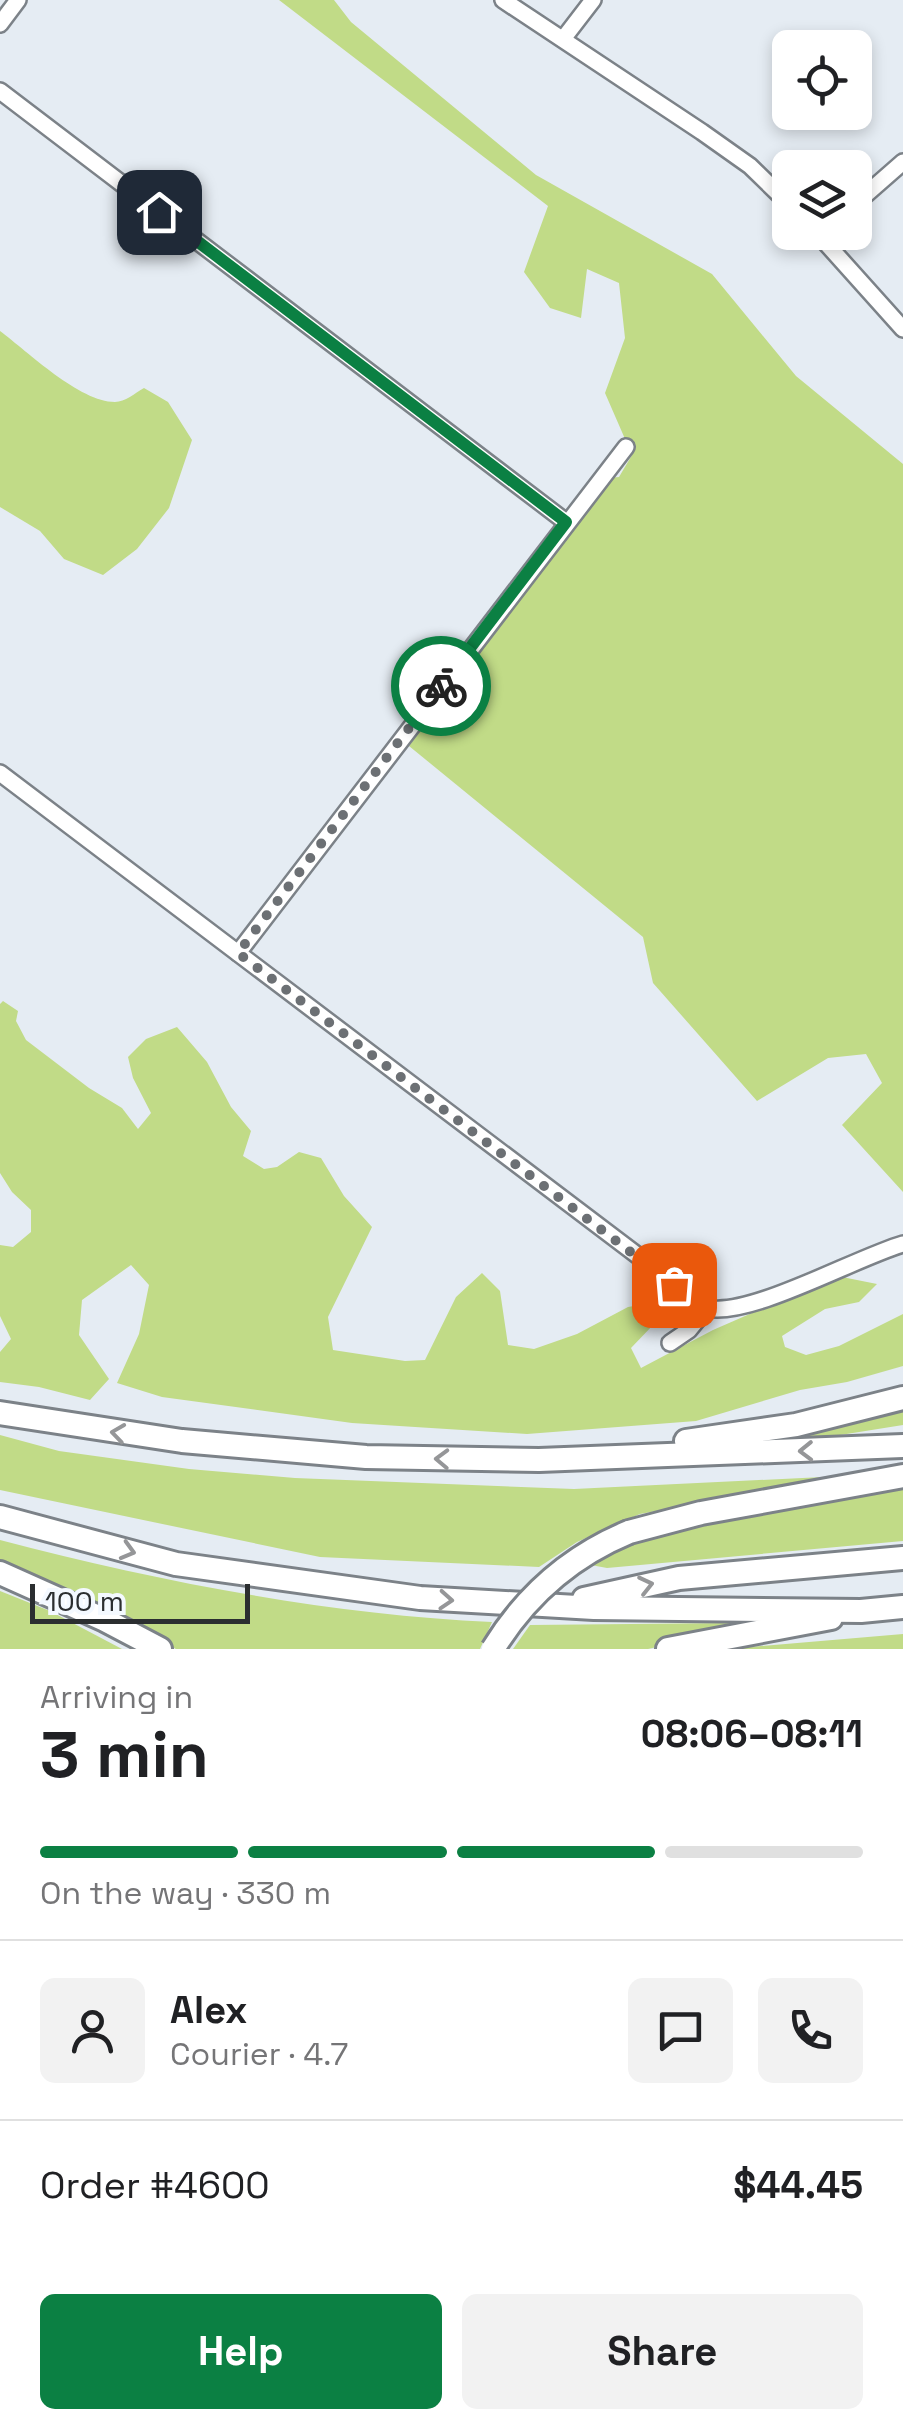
<!DOCTYPE html>
<meta charset="utf-8">
<style>
body{margin:0;font-family:"Space Grotesk",sans-serif;background:#f2f2f2;color:#202124;height:100vh;display:flex;flex-direction:column;font-size:38px;white-space:nowrap}
*{box-sizing:border-box;margin:0}
p{font-size:32px;color:#757577}
.icon{flex:none;width:55px;height:55px;fill:none;stroke:currentColor;stroke-width:2;stroke-linecap:round;stroke-linejoin:round}
.map{position:relative;height:1649px;overflow:hidden}
.sheet{display:flex;flex-direction:column;background:#fff;flex:1}
.sheet>*{flex:none}
.buttons{position:absolute;left:772px;top:30px;display:grid;gap:20px}
.buttons a{display:grid;place-items:center;width:100px;height:100px;border-radius:15px;background:#fff;box-shadow:0 5px 15px #0003;font-size:50px}
.scale{position:absolute;left:30px;bottom:25px;width:220px;box-sizing:border-box;padding-left:10px;border:5px solid #2b2e30;border-top:0;font-size:28px;line-height:35px;white-space:nowrap;color:#2b2e30;-webkit-text-stroke:8px #f4f9ff;paint-order:stroke}
.pin{position:absolute;display:grid;place-items:center;width:85px;height:85px;color:#fff;margin:-42px;border-radius:20px;box-shadow:0 5px 15px #0006}
.courier{position:absolute;display:grid;place-items:center;width:100px;height:100px;margin:-50px;border:8px solid #0b8043;border-radius:50%;background:#fff;color:#222;box-shadow:0 2px 12px #0007}
.overview em{font-style:normal;font-weight:700}
.overview div{display:flex;flex-direction:column-reverse}
.overview{display:flex;align-items:center;justify-content:space-between;height:170px;padding:0 40px}
h1{font-size:65px;font-weight:700;line-height:75px}
.bar{display:grid;grid-template-columns:repeat(4,1fr);gap:15px 10px;align-content:center;height:120px;padding:0 40px}
.bar i{height:12px;border-radius:8px;background:#e0e0e0}
.bar .active{background:#0b8043}
.bar p{grid-column:span 4}
.line{display:flex;align-items:center;gap:25px;padding:0 40px;border-top:2px solid #e0e0e0}
.line div{flex:1}
.round{display:grid;place-items:center;flex:none;width:105px;height:105px;border-radius:15px;background:#f2f2f2}
.action{display:flex;gap:20px;margin-top:auto;padding:20px 40px}
.action a{flex:1;height:115px;border-radius:15px;background:#0b8043;color:#fff;font-size:40px;font-weight:700;line-height:115px;text-align:center}
.action a+a{background:#f2f2f2;color:#202124}
.map>svg:first-child{display:block}
</style>
<div class="map">
<svg width="903" height="1649" viewBox="0 0 903 1649">
<rect width="100%" height="100%" fill="#e5ecf3"/>
<!-- green -->
<g fill="#c1db87">
<polygon points="279,0 334,0 351,22 536,175 712,274 796,376 903,464 903,1192 842,1125 882,1083 866,1054 828,1058 757,1101 653,983 643,937 409,746 608,478 619,477 632,455 605,393 625,338 619,283 587,269 581,318 550,308 524,272 548,206"/>
<path d="M0,331C28,352 80,402 115,402C125,402 135,393 144,388L168,402L192,440L169,508L137,549L103,575L64,559L40,531L0,507Z"/>
<polygon points="3,1001 18,1011 16,1021 26,1040 89,1088 122,1108 138,1129 151,1113 133,1078 128,1057 146,1039 177,1027 207,1062 231,1107 251,1131 243,1156 264,1169 277,1167 299,1152 321,1158 344,1196 372,1227 328,1317 333,1350 405,1361 425,1360 456,1297 482,1273 500,1291 508,1345 534,1349 577,1334 628,1307 663,1301 655,1323 631,1348 641,1368 713,1330 837,1276 877,1284 859,1302 825,1309 782,1336 785,1347 806,1355 839,1346 903,1314 903,1366 847,1382 800,1390 696,1421 527,1434 352,1423 162,1397 117,1383 139,1334 149,1285 131,1265 82,1300 79,1335 109,1379 90,1400 39,1387 0,1382 0,1352 11,1339 0,1316 0,1245 13,1247 31,1232 31,1210 12,1192 0,1173 0,1004"/>
<polygon points="903,1401 903,1425 809,1440 795,1431"/>
<polygon points="0,1435 59,1451 189,1469 295,1478 574,1489 843,1476 640,1514 577,1542 539,1567 320,1557 0,1490"/>
<path d="M903,1488V1541L607,1568L591,1565C676,1512 804,1501 903,1488Z"/>
<path d="M0,1540C156,1581 330,1615 492,1622L480,1649H176L136,1626L0,1565Z"/>
<polygon points="0,1591 50,1611 122,1649 0,1649"/>
<polygon points="731,1623 729,1631 648,1649 513,1649 530,1625"/>
<polygon points="903,1634 903,1649 729,1649 738,1648"/>
</g>
<g fill="none" stroke-linecap="round" stroke-linejoin="round">
<defs>
<g id="minor">
<polyline points="503,0 702,132 750,166 790,205"/>
<polyline points="0,24 18,0"/>
<polyline points="563,39 593,0"/>
<polyline points="0,91 566,522"/>
<polyline points="855,204 903,162"/>
<polyline points="816,232 903,329"/>
<path d="M0,773L707,1308C749,1318 855,1258 903,1244"/>
<polyline points="238,953 626,447"/>
<polyline points="670,1343 689,1330 707,1308"/>
</g>
<g id="highway">
<polyline points="0,1413 182,1441 366,1457 539,1460 903,1446"/>
<polyline points="686,1441 796,1425 903,1398"/>
<polyline points="0,1517 176,1564 420,1598 594,1608 861,1611 903,1607"/>
<polyline points="629,1532 701,1513 903,1476"/>
<polyline points="0,1573 105,1620 160,1649"/>
<polyline points="584,1599 679,1578 903,1558"/>
<polyline points="668,1649 831,1618"/>
</g>
</defs>
<!-- minor casing -->
<use href="#minor" stroke="#7c8288" stroke-width="20"/>
<!-- highway casing -->
<use href="#highway" stroke="#7c8288" stroke-width="28"/>
<!-- minor -->
<use href="#minor" stroke="#fff" stroke-width="15"/>
<!-- highway -->
<use href="#highway" stroke="#fff" stroke-width="22"/>
<defs>
<path id="highway-bridge" d="M493,1649C526,1595 571,1556 629,1532"/>
</defs>
<!-- highway-bridge casing -->
<use href="#highway-bridge" stroke="#7c8288" stroke-width="28" stroke-linecap="butt"/>
<!-- highway-bridge -->
<use href="#highway-bridge" stroke="#fff" stroke-width="22"/>
</g>
<!-- one-way arrows -->
<defs><path id="oneway-chevron" d="M-2-3.5L2.5 0L-2 3.5" fill="none" stroke-width="1.6" stroke-linecap="round" stroke-linejoin="round" transform="scale(2.5)"/></defs>
<g stroke="#959698">
<use href="#oneway-chevron" transform="translate(118 1433) rotate(-172)"/>
<use href="#oneway-chevron" transform="translate(806 1451) rotate(179)"/>
<use href="#oneway-chevron" transform="translate(442 1459) rotate(-178)"/>
<use href="#oneway-chevron" transform="translate(128 1551) rotate(16)"/>
<use href="#oneway-chevron" transform="translate(646 1585) rotate(-13)"/>
<use href="#oneway-chevron" transform="translate(446 1600) rotate(4)"/>
</g>
<g fill="none" stroke-linecap="round" stroke-linejoin="round">
<!-- done -->
<polyline stroke="#6c7074" stroke-width="10" stroke-dasharray="0 18" points="441,686 238,953 674,1285"/>
<!-- route -->
<polyline stroke="#0b8043" stroke-width="12" points="159,212 566,522 441,686"/>
</g>
</svg>
<div class="buttons">
<a><svg class="icon" aria-label="locate" viewBox="0 0 24 24"><circle cx="12" cy="12" r="6"/><path d="M12 2v4M12 18v4M2 12h4M18 12h4"/></svg></a>
<a><svg class="icon" aria-label="layers" viewBox="0 0 24 24"><path d="M12 4l9 5-9 5-9-5zM3 14l9 5 9-5"/></svg></a>
</div>
<div class="scale">100 m</div>
<div class="pin" style="left:674px;top:1285px;background:#ea580c"><svg class="icon" aria-label="bag" viewBox="0 0 24 24"><path d="M5 8h14l-1 12H6zM9 8a3 3 0 0 1 6 0"/></svg></div>
<div class="pin" style="left:159px;top:212px;background:#1f2937"><svg class="icon" aria-label="home" viewBox="0 0 24 24"><path d="M3 11l9-7 9 7M6 9v11h12V9"/></svg></div>
<div class="courier" style="left:441px;top:686px"><svg class="icon" aria-label="bike" viewBox="0 0 24 24"><circle cx="6" cy="16" r="4"/><circle cx="18" cy="16" r="4"/><path d="M6 16l4-8h5l3 8M10 8l3 8H6M13 5h3"/></svg></div>
</div>
<section class="sheet">
<div class="overview"><div><h1>3 min</h1><p>Arriving in</p></div><em>08:06–08:11</em></div>
<div class="bar"><i class="active"></i><i class="active"></i><i class="active"></i><i></i><p>On the way · 330 m</p></div>
<div class="line" style="height:180px"><a class="round"><svg class="icon" aria-label="person" viewBox="0 0 24 24"><circle cx="12" cy="8" r="4"/><path d="M4 21q1-7 8-7t8 7"/></svg></a><div><b>Alex</b><p>Courier · 4.7</p></div><a class="round"><svg class="icon" aria-label="chat" viewBox="0 0 24 24"><path d="M4 5h16v11H9l-5 4z"/></svg></a><a class="round"><svg class="icon" aria-label="phone" viewBox="0 0 24 24"><path d="M5 4h4l2 5-3 2q2 4 5 5l2-3 5 2v4C11 20 4 13 5 4z"/></svg></a></div>
<div class="line" style="height:130px"><div>Order #4600</div><b>$44.45</b></div>
<div class="action"><a>Help</a><a>Share</a></div>
</section>
